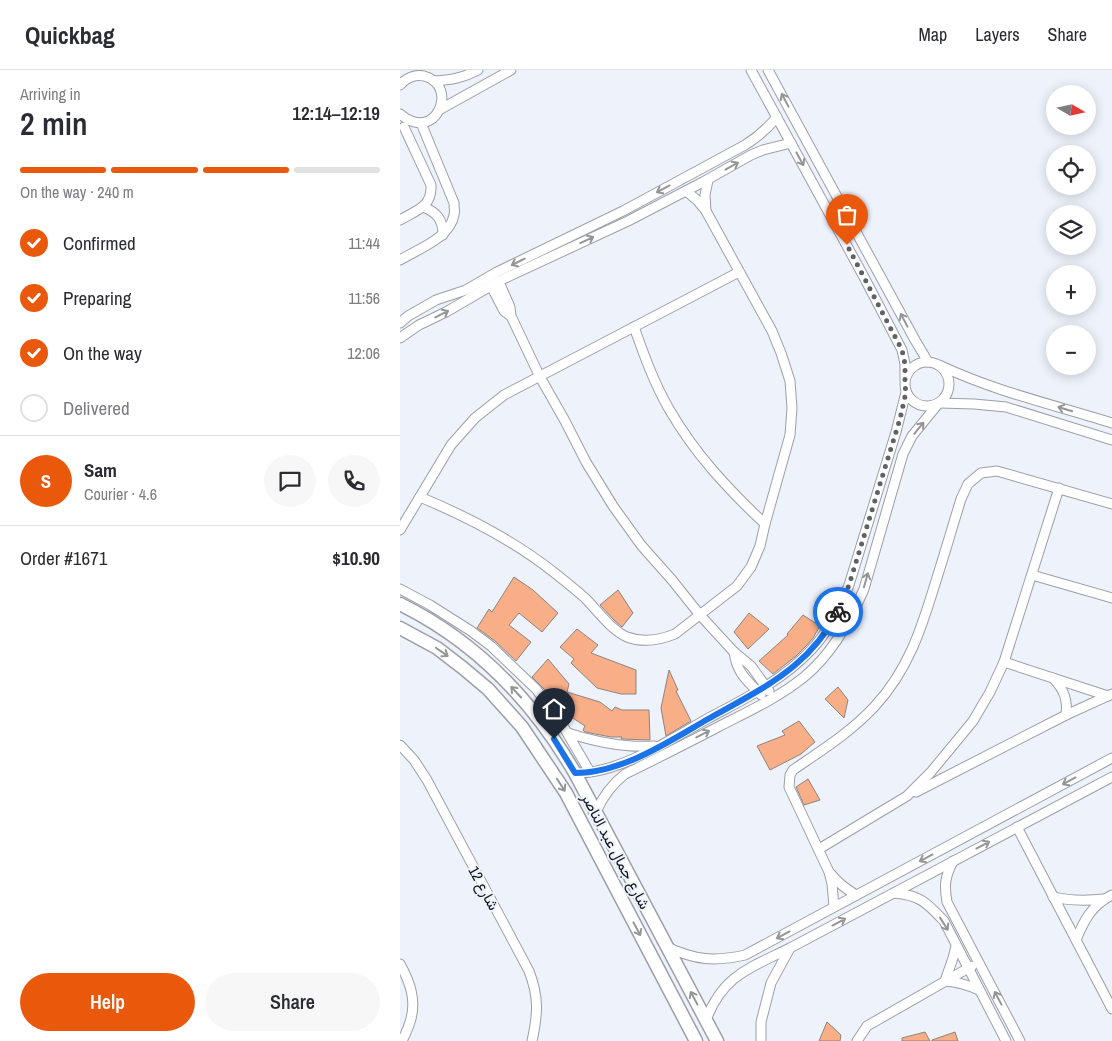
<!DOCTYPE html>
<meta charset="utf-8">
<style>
body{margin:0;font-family:"Archivo Narrow",Vazirmatn,sans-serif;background:#f7f7f7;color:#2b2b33;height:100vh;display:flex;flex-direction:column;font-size:19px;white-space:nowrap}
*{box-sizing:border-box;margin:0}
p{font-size:16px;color:#7c7c81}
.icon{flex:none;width:28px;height:28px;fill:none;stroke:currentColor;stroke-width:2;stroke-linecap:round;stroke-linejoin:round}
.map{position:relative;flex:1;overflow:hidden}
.drawer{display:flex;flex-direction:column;background:#fff;width:400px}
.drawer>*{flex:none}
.needle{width:32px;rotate:99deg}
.controls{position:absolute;left:646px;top:15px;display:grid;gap:10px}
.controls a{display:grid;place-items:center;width:50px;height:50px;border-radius:50%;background:#fff;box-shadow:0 2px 12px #0003;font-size:25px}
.pin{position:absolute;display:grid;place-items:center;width:42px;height:42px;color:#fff;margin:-51px -21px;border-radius:50% 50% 50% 0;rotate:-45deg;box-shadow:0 0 5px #0007}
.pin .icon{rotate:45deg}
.courier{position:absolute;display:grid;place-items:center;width:50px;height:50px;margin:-25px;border:4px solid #1a73e8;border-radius:50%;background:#fff;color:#222;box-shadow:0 1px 6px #0007}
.overview em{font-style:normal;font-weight:600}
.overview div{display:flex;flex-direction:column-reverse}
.overview{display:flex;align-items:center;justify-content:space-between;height:85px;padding:0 20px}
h1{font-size:32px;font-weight:600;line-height:38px}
.bar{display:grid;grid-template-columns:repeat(4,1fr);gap:8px 5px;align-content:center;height:60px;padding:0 20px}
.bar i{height:6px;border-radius:4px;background:#e1e1e2}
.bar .active{background:#ea580c}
.bar p{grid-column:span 4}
.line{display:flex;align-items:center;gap:12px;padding:0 20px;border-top:1px solid #e1e1e2}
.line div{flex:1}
.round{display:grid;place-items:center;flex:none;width:52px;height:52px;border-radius:26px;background:#f7f7f7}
ol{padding:0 20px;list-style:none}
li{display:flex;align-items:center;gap:15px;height:55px}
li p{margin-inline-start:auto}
li .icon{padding:5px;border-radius:50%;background:#ea580c;color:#fff;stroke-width:4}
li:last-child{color:#7c7c81}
li i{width:28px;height:28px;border:2px solid #e1e1e2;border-radius:50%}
.cta{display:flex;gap:10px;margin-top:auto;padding:10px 20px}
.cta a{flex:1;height:58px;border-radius:30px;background:#ea580c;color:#fff;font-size:20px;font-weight:600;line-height:58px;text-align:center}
.cta a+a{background:#f7f7f7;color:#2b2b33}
header{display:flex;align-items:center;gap:30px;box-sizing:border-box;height:70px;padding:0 25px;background:#fff;border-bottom:1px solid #e1e1e2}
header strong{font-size:24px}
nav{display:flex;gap:28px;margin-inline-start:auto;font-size:18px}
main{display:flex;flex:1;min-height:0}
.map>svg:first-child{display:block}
</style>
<header>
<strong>Quickbag</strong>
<nav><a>Map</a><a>Layers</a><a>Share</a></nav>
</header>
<main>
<section class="drawer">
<div class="overview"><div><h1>2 min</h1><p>Arriving in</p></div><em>12:14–12:19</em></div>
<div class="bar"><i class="active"></i><i class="active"></i><i class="active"></i><i></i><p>On the way · 240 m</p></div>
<ol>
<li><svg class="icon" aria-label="check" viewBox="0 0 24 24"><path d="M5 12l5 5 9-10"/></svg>Confirmed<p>11:44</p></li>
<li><svg class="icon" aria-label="check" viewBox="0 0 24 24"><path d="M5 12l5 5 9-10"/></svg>Preparing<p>11:56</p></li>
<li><svg class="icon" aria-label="check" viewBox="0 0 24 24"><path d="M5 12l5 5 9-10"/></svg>On the way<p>12:06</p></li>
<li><i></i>Delivered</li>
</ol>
<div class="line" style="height:90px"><b class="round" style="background:#ea580c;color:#fff">S</b><div><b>Sam</b><p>Courier · 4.6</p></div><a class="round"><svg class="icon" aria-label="chat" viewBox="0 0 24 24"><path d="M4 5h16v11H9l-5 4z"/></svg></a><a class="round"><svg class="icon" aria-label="phone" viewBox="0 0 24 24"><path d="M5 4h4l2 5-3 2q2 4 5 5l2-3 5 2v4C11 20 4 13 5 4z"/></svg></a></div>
<div class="line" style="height:65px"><div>Order #1671</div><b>$10.90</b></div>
<div class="cta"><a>Help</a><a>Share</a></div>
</section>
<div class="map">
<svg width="712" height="971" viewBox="0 0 712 971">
<rect width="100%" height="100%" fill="#edf2fb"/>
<!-- building -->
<g fill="#f8ae87" stroke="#8e847f">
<polygon points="114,507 133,520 158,543 142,562 119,543 109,555 131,572 116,591 95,571 77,558 89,539 92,542"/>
<polygon points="218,520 233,543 222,557 214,550 200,535"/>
<polygon points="349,543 369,559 348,579 334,562"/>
<polygon points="403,545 420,556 413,568 406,576 396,586 373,604 359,591 388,565 387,564"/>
<polygon points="177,559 198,575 191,583 236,600 236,624 221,624 197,618 171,593 174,589 160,577"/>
<polygon points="148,589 169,614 167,622 200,632 212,641 215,637 222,640 249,640 250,670 221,669 222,667 211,667 185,662 183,660 185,656 159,639 153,631 154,629 132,607"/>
<polygon points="269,600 278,620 276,621 291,651 266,666 261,638"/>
<polygon points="438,617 448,630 444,648 425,629"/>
<polygon points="399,651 415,672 401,684 370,700 357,676 385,665 382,661"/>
<polygon points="408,709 420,730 404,735 396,717"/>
<polygon points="427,952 441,965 440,971 419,971"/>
<polygon points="525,962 530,971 502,971 502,968"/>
<polygon points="555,962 558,971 532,971 532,970"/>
</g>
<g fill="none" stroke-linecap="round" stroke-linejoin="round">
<defs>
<g id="minor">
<polyline points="351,0 465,209 502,280 505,294 505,310"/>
<polyline points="368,0 515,270 528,292"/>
<path d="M34,11C51,10 63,8 78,0"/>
<path d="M0,15C6,8 15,4 24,6C60,15 36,75 0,44"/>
<polyline points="39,40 111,0"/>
<path d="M23,137C37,142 43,150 43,165"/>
<polyline points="306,141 305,125 308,110"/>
<path d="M0,150C17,140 32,137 31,115L4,57"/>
<path d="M0,190C18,179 50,168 54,145C55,141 54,137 54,133L21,53"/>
<polyline points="99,212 110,237 111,246 140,307 165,351 186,392 213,436 241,475 272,510 300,545 334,582 351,596 369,621"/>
<polyline points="91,216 104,241 111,246"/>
<path d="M0,253L8,246L36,230L66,220L97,202L223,141L345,75C358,67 367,59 377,47"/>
<path d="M234,257C244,285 254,313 269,339C295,384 327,418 365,454"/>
<polyline points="0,268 19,255 46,242 101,210 228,151 303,112 351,85 363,80 391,73"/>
<circle cx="527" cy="314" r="22"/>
<path d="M539,295C594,321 654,335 712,353"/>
<polyline points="540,333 574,334 606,337 712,370"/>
<path d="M20,427C68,447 115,471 156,504C166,512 176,520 185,528C198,541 210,559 227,567C243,573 260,570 275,564L337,516L351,497L360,476L365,454L390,365L392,338L390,311L381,283L372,261L306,141L297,130L286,121"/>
<polyline points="0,460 51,375 75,348 104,325 339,202"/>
<polyline points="632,505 712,528"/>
<polyline points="0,519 30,535 71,561 91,576 115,599 136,619 159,649 190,702"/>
<path d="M334,582C337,604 347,610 361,625"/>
<polyline points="604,592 708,626"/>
<path d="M653,608C664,619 668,630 666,645"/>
<path d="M168,663C196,672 224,678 254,676"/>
<path d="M0,675L14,690L27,710L129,901C139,927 138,944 132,971"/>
<path d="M175,703C188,703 200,701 212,697C246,686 277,666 307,649C344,629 382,611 411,580C429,561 440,539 449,515L496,362L506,322"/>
<polyline points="516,722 666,645 712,624"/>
<path d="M196,742C203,726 211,715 225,704C256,689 287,673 318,657C347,642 378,628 404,607C432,584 450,552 464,519L503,384L512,366L538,334"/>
<polyline points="617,757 712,939"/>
<polyline points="419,779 507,726 531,702 573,651 590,622 604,592 659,418"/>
<path d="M553,791C545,807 544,815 547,832L620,971"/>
<path d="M431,804C438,813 446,819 456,825"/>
<path d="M494,823C520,825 527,833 544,851L606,971"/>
<path d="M653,827C671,831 686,831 704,829"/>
<path d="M434,837L432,814L429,802L389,717L390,705L393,700C422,680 451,662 475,636C508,600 521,560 535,514C544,486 552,458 561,429L568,414L581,403L597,401L712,434"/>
<path d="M676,870C684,850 692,835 712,825"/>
<path d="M556,876L553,888L545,911C558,912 568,915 579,920"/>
<path d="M267,877C295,890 315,892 345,885L712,688"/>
<path d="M0,894C10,912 17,931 10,952C8,959 5,965 2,971"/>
<path d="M306,950C323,905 350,898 390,878L712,707"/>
<polyline points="361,971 361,952 371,913 390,878"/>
<polyline points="457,971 467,956 572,896"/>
</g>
<g id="secondary">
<path d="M0,534C75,571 133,631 175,703L317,971"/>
<polyline points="0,558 37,578 63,598 88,619 122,657 166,723 296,971"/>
</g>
</defs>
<!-- minor casing -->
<use href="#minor" stroke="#9c9fa9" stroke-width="11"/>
<!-- secondary casing -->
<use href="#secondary" stroke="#9c9fa9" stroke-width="15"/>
<!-- minor -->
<use href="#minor" stroke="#fff" stroke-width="9"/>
<!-- secondary -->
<use href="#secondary" stroke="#fff" stroke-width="12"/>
</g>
<!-- one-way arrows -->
<defs><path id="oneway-shaft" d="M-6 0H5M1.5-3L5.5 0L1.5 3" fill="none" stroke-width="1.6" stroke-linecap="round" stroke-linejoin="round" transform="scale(1.25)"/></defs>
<g stroke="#949597">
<use href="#oneway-shaft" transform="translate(385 30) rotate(-118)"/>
<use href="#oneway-shaft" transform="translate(400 89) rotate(61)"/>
<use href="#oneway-shaft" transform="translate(332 96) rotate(-29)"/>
<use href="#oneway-shaft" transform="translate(263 119) rotate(152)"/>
<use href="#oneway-shaft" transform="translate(187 170) rotate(-25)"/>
<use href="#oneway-shaft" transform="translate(118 192) rotate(154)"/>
<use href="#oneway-shaft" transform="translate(42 244) rotate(-27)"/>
<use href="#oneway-shaft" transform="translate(504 250) rotate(-118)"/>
<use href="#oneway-shaft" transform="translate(665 339) rotate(-163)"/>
<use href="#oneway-shaft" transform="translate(519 358) rotate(-51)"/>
<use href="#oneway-shaft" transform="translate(466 510) rotate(-74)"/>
<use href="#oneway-shaft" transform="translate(42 582) rotate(35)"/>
<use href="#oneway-shaft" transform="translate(116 622) rotate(-133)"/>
<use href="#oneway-shaft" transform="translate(303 664) rotate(-27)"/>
<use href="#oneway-shaft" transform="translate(669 711) rotate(152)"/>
<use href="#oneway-shaft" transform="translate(161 715) rotate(57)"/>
<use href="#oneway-shaft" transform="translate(583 775) rotate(-28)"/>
<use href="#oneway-shaft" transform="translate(526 788) rotate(152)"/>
<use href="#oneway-shaft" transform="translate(439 852) rotate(-28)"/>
<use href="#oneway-shaft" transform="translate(544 854) rotate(58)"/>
<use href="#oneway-shaft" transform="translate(237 859) rotate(62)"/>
<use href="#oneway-shaft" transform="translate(383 865) rotate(152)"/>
<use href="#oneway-shaft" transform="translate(294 928) rotate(-118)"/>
<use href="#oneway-shaft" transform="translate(598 928) rotate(-118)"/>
</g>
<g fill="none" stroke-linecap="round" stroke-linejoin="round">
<!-- done -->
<polyline stroke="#5f6167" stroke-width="5" stroke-dasharray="0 9" points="438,542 449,515 500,349 506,322 505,316 505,294 502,280 447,175"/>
<!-- route -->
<path stroke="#1a73e8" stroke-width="6" d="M154,669L175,703C222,703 268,672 308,649C338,632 369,617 395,595C413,580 427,562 438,542"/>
</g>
<g text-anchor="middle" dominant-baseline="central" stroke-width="4" stroke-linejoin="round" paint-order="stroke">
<!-- street labels -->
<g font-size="15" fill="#121317" stroke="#edf2fb">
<text transform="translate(216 781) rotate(62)">شارع جمال عبد الناصر</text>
<text transform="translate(84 818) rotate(62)">شارع 12</text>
</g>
</g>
</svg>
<div class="controls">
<a><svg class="needle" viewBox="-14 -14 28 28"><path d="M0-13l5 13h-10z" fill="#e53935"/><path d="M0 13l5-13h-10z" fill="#7c7c81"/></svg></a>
<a><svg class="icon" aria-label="locate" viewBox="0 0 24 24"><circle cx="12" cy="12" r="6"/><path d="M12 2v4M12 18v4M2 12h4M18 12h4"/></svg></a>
<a><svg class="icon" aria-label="layers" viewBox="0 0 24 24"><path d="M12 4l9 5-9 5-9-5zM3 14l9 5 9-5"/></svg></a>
<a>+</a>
<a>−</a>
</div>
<div class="pin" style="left:447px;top:175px;background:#ea580c"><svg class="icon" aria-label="bag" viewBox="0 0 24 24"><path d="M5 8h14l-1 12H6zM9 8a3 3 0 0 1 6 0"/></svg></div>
<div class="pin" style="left:154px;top:669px;background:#1f2937"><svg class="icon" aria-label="home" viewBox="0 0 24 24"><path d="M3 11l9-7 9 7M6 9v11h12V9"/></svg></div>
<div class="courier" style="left:438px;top:542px"><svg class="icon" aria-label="bike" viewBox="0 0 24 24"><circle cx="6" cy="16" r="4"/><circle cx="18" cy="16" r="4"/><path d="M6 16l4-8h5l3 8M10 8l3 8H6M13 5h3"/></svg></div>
</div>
</main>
